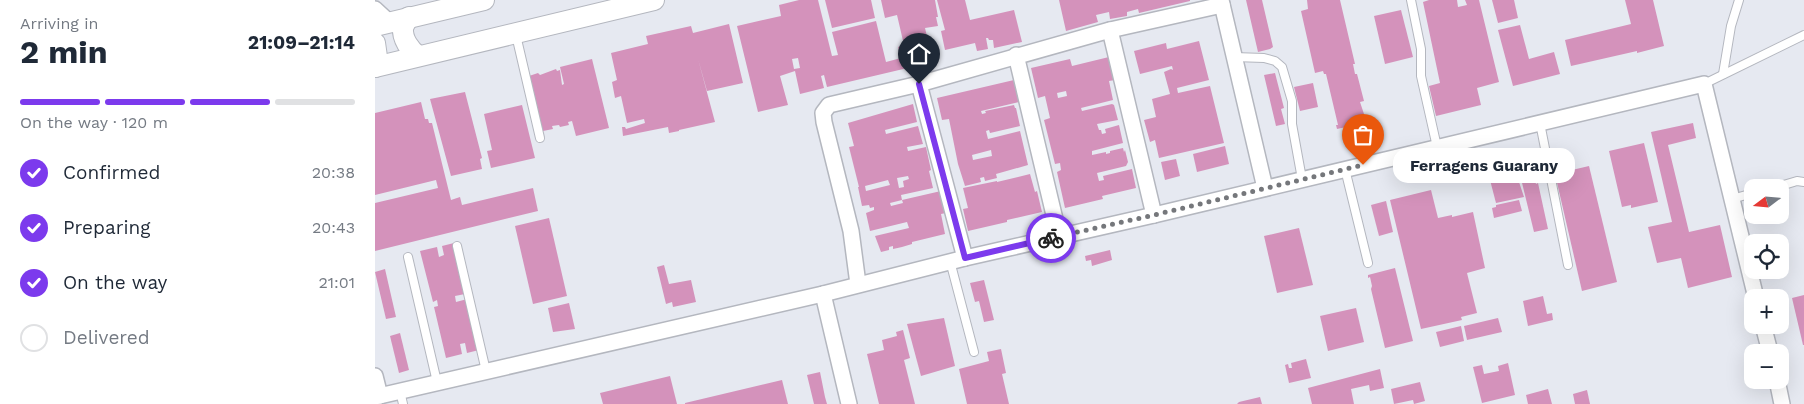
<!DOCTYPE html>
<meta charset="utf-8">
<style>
body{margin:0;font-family:"Work Sans",sans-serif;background:#f6f6f7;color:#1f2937;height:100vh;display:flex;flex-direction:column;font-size:19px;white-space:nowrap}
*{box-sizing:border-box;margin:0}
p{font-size:16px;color:#747a83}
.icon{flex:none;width:28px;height:28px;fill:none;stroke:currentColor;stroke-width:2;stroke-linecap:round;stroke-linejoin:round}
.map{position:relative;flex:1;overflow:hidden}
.drawer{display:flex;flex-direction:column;background:#fff;width:375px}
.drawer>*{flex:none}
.needle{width:32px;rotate:254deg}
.fabs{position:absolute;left:1369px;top:179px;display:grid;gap:10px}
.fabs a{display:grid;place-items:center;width:45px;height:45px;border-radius:10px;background:#fff;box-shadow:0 5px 20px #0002;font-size:25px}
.pin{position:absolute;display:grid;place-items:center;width:42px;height:42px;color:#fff;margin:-51px -21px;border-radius:50% 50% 50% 0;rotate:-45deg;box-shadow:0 0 5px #0007}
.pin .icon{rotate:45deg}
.courier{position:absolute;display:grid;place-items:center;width:50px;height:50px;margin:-25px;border:4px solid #7c3aed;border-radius:50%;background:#fff;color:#222;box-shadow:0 1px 6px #0007}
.bubble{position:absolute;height:35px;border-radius:15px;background:#fff;box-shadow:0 5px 20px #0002;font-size:16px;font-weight:700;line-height:35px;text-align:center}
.summary em{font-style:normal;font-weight:700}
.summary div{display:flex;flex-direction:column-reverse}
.summary{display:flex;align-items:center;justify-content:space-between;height:85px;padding:0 20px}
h1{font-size:32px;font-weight:700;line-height:38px}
.bar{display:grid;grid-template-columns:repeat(4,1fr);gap:8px 5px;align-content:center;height:60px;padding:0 20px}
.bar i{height:6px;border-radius:4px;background:#e0e1e3}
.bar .selected{background:#7c3aed}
.bar p{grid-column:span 4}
ol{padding:0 20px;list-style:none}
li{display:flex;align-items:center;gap:15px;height:55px}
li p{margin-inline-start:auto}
li .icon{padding:5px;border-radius:50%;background:#7c3aed;color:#fff;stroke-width:4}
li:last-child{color:#747a83}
li i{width:28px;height:28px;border:2px solid #e0e1e3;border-radius:50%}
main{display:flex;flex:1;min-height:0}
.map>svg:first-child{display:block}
</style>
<main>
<section class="drawer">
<div class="summary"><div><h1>2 min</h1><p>Arriving in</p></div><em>21:09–21:14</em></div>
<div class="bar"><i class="selected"></i><i class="selected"></i><i class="selected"></i><i></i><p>On the way · 120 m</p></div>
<ol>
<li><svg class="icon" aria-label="check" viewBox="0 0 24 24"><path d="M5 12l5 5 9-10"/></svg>Confirmed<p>20:38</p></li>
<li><svg class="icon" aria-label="check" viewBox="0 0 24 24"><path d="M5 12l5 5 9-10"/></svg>Preparing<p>20:43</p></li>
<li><svg class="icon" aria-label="check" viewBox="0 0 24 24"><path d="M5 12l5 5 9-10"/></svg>On the way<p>21:01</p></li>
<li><i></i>Delivered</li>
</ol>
</section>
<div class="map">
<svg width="1429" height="404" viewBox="0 0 1429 404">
<rect width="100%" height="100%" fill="#e6e9f1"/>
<!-- building -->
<g fill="#d492bb" fill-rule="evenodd">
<path d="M424,0H443L457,56L463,55L457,32L501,21L511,62L526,58L523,47L529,45L522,15L510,18L506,0H560L563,17H561L563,26L550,28L558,62L452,87L449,75L446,76L449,88L425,94L420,71L405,76L413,105L383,112L362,26L406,16L404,5ZM423,58L425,68L419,69L417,59Z"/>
<polygon points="450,0 496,0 500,18 457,28"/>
<polygon points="562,0 590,0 595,20 639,10 647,42 619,48 618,40 614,40 613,38 611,38 613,49 602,51 600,43 570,50 566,31 570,30"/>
<polygon points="684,0 815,0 815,1 764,13 763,9 752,12 752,16 735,19 734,12 721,15 723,22 691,31"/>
<polygon points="871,0 887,0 898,47 895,49 883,52"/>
<polygon points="932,0 965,0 980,64 978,64 980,74 982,74 989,101 985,102 991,120 987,120 988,123 977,126 977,124 971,125 971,127 962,129 961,125 963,125 951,74 949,74 948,71 940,73 926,11 933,9"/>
<polygon points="1054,0 1082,0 1083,7 1092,5 1090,0 1104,0 1124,82 1102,88 1106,105 1061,116 1054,86 1065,83 1048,2"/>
<polygon points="1117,0 1139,0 1143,18 1123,23"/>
<polygon points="1250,0 1278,0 1289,46 1262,53 1262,51 1196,66 1190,40 1256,24"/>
<polygon points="1026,10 1038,57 1010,64 999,16"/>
<polygon points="354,24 368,83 332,91 323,59 340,122 304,130 304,131 294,133 293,127 248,136 247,127 250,127 251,129 270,123 269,119 252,123 246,96 240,98 237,82 242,80 236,53 273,44 271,36 316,26 318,33"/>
<polygon points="1145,25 1154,59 1179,52 1185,74 1138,86 1123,30"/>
<polygon points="824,41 834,80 802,88 803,93 835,86 849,143 784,158 780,140 775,142 769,120 781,117 777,99 795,94 789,72 796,69 798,70 797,66 765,74 759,51 791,43 792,49"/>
<path d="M734,57L740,80L734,81L738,100L706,108L707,111L737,104L739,105L743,120L722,124L724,130H726L727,134L731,133L730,129L744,125L748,143L717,151V155L731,152V154L735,153V151L748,148L749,152L750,150L753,162L751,166L722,173L724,181L729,180L728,176L757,169L761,188L727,196L728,199L690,208L682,172L686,170L685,163L680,164L669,120L675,118L670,96L663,98L656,68L695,59L697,66ZM691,91L692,96L683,98L682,93Z"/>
<polygon points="217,59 234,128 201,136 197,121 193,122 194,125 185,127 184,125 177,126 178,129 168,131 168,128 164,129 154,76 163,73 165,75 181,69 182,71 185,70 187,85 189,84 185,67"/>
<polygon points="900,73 909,108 906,109 910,124 901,126 889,75"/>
<path d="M639,80L644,102L606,111L607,114L611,113L610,111L639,105L640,108H641L645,126L615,133L614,130L611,131L613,139L645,131L653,165L621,174L622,178L610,181L609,177L605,178L606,182L590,186L583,164L574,119L567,120L562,98ZM616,150L617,156L598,160L597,155Z"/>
<polygon points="938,83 943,107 925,111 919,87"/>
<polygon points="90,92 107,158 105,159 107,169 76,176 55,99"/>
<polygon points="46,102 50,119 53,119 54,123 57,123 76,200 85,197 87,205 158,188 163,211 0,251 0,203 63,188 61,180 0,195 0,113"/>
<path d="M538,104L542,122L510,130L511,134L543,126L548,144L532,147L533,151L551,147L556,170L554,171L558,188L526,195L527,200L515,203L516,206L528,203L527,200L566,191L571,213L566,214L570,234L537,242V244L527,247L518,249V246L514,247V250L506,252L500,236L534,228L532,222L495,231L491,213L499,210V207L495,208L494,205L487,206L483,187H484L474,147L479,146L473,123ZM533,176L534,179L528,181L529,187L524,188L522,178ZM513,180L515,185L491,191L490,186Z"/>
<polygon points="147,105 160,158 116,168 112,151 117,150 109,114"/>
<polygon points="1318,123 1321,138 1293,145 1314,232 1345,225 1357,277 1313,288 1306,258 1282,263 1273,227 1297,222 1276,132"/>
<polygon points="1269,143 1283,202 1256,208 1256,205 1247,207 1234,151"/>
<polygon points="850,146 854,164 822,172 818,154"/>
<polygon points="1153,151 1161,184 1163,183 1173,229 1159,232 1140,154"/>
<polygon points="801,159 805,176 790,180 786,162"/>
<polygon points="1214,166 1242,282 1207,291 1180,174"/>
<polygon points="1141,173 1149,197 1121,203 1115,180"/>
<polygon points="655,174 660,192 662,191 667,212 632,220 632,222 593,231 588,209 593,208 588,188 622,181 622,182"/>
<polygon points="1056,190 1063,218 1077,215 1077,217 1098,212 1110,268 1092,273 1102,313 1086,317 1087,320 1046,329 1015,200"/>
<polygon points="1144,200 1147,211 1119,218 1117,208 1121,207 1121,205"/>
<polygon points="1011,201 1018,232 1004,236 996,205"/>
<polygon points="174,218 192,296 158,304 140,226"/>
<polygon points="924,228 938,285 902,293 889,236"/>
<polygon points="83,242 95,293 80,296 81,302 96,298 108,349 92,353 90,343 85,344 87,354 71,358 59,307 63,306 62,300 58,302 45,251 62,247 64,257 69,255 67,246"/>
<polygon points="735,250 737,260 717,266 716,260 711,261 710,256"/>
<polygon points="289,265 294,284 316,280 321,302 298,307 297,302 291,304 282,267"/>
<polygon points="1020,268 1038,341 1010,348 996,289 997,286 995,277 993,278 993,275"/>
<polygon points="10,269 21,317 11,319 0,272"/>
<polygon points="609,280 619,320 609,322 604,301 600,302 595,283"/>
<polygon points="1429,295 1429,345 1428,345 1417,298"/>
<polygon points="1168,296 1172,314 1177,313 1178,320 1153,326 1148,301"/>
<polygon points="194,303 200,329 178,332 173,308"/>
<polygon points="981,308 989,342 953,351 945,316"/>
<polygon points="569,318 580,366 546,376 532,324"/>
<polygon points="1123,318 1127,332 1092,340 1089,326"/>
<polygon points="1086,326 1089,341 1065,347 1061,332"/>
<polygon points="528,330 535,358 529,360 540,404 504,404 492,354 509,350 507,340 522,336 521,332"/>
<polygon points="25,333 34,370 24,373 15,336"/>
<polygon points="626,349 631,373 627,374 634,404 592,404 584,369 614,361 612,352"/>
<polygon points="931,359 936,378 914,383 910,365 913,364 914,368 917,368 916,363"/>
<polygon points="1133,363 1140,395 1107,403 1098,367 1107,365 1109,374 1124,371 1123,366"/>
<polygon points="1005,369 1009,388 995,391 994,385 976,389 979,404 937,404 933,388"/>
<polygon points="445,372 450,397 452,404 439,404 432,375"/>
<polygon points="295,376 302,404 228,404 225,393"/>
<polygon points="407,380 413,404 310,404 310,403"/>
<polygon points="1045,382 1050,401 1039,404 1038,400 1019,404 1016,389"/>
<polygon points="1173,389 1177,404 1153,404 1151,395"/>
<polygon points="1212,390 1215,404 1200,404 1198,394"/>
<polygon points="885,397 887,404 862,404 864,402"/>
</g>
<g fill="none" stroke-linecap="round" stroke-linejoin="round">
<defs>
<g id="lane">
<polyline points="1036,0 1046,49 1046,76 1062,147"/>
<polyline points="141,35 165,138"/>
<polyline points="859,57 889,58 900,61 907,67 917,101 917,124 927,179"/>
<polyline points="1348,74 1356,26 1364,0"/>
<polyline points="1329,84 1429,35"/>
<polyline points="1165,123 1193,265"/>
<polyline points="970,169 993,263"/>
<polyline points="1399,188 1422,181 1429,182"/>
<polyline points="1357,199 1378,193"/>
<polyline points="82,246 111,371"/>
<polyline points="33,257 62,382"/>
<polyline points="575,261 599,352"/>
<polyline points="25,391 28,404"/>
</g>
<g id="street">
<polyline points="846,0 890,188"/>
<polyline points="0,9 14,22"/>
<polyline points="735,30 779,215"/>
<polyline points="641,55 684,236"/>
<polyline points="544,84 590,258"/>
<polyline points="483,284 476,231 449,122 448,113 454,105 544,84 735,30 847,5"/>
<polyline points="448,294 474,404"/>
<polyline points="1388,325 1395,352"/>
<polyline points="0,376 5,396"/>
<polyline points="1402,380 1407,404"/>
<polyline points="0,397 448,294 590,258 779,215 1329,84 1381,298"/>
</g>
<g id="secondary">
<path d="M34,17C32,20 29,25 28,28C27,39 35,50 43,56"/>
<polyline points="0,26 109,0"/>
<polyline points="0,43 2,57 0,67"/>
<polyline points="0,67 279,0"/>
</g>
</defs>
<!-- lane casing -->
<use href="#lane" stroke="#b4b7bf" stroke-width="10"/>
<!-- street casing -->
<use href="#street" stroke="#b4b7bf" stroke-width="18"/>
<!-- secondary casing -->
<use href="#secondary" stroke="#b4b7bf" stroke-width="22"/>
<!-- lane -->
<use href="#lane" stroke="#fff" stroke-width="8"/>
<!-- street -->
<use href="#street" stroke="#fff" stroke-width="15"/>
<!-- secondary -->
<use href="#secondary" stroke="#fff" stroke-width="20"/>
</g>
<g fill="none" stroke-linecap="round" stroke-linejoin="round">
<!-- done -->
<polyline stroke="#75777b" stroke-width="5" stroke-dasharray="0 9" points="676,238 779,215 988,165"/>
<!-- route -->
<polyline stroke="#7c3aed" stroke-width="6" points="544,84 590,258 676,238"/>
</g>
</svg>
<div class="fabs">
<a><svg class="needle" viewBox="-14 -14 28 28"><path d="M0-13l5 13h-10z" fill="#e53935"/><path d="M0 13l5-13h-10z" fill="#747a83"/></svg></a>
<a><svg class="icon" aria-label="locate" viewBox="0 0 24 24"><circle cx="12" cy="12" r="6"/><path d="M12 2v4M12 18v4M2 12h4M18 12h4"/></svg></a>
<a>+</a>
<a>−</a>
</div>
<div class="pin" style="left:988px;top:165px;background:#ea580c"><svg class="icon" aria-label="bag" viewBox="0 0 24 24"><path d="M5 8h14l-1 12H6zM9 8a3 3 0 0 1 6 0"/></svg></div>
<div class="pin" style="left:544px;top:84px;background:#1f2937"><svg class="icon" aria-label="home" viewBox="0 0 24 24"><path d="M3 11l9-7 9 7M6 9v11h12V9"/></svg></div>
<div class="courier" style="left:676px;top:238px"><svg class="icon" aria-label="bike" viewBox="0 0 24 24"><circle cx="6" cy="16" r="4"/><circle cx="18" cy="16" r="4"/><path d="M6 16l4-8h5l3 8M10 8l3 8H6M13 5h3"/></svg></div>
<div class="bubble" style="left:1018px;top:148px;width:182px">Ferragens Guarany</div>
</div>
</main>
